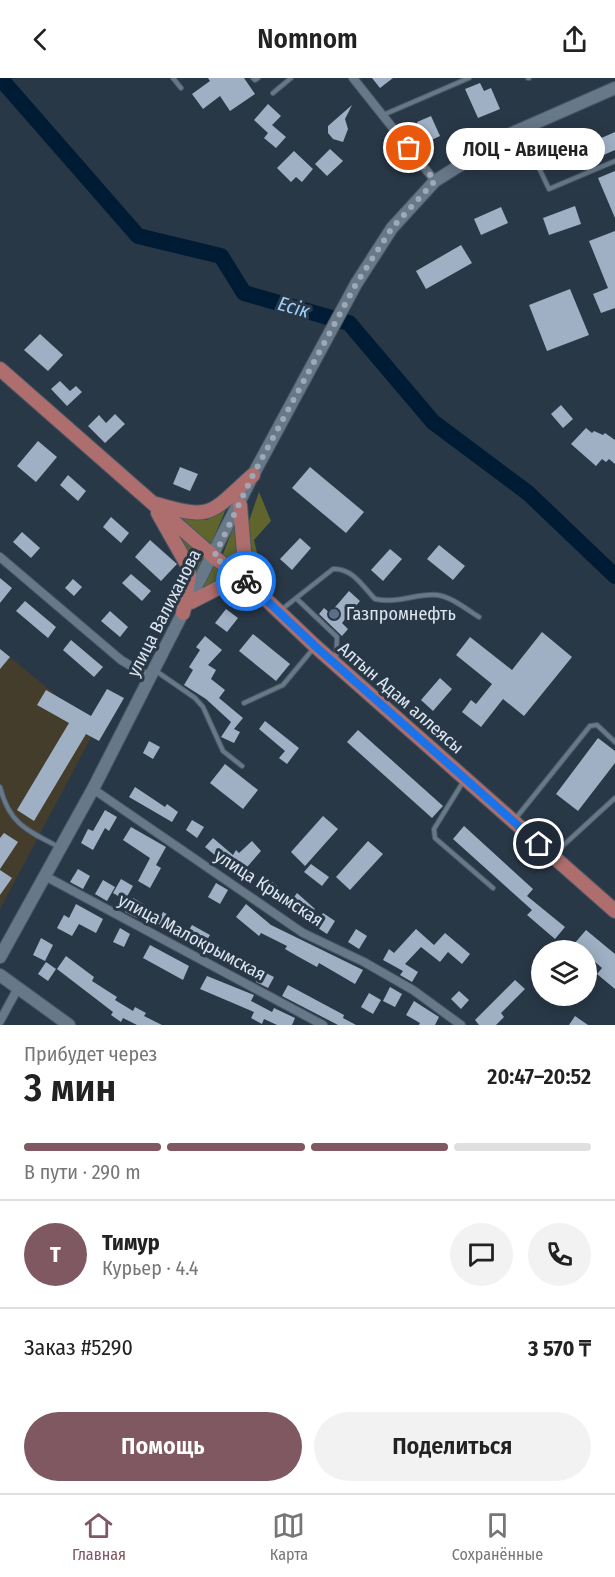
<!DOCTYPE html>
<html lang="ru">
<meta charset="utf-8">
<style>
body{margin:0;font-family:"Fira Sans Condensed",sans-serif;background:#f2f2f2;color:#222;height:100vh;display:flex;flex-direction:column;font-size:22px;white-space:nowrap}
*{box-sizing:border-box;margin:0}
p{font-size:20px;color:#767676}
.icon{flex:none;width:33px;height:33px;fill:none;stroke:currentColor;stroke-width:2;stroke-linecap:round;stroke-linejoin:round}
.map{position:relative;height:947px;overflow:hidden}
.details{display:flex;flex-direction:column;background:#fff;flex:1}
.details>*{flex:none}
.controls{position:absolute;left:531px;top:862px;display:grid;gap:12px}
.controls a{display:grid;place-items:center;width:66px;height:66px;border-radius:50%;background:#fff;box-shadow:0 3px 15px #0003;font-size:30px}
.pin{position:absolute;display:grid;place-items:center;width:51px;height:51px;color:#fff;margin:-26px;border:3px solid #fff;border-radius:50%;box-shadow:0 2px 6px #0007}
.courier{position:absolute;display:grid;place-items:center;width:60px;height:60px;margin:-30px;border:4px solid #1a73e8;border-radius:50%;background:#fff;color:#222;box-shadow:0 2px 8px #0007}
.bubble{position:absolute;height:42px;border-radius:21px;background:#fff;box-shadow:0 3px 15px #0003;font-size:20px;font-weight:600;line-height:42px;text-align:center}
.summary em{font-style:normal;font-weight:600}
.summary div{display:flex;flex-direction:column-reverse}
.summary{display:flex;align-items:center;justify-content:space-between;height:102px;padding:0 24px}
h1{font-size:39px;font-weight:600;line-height:45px}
.bar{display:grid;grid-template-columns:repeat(4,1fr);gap:9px 6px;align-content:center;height:72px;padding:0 24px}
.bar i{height:8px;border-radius:4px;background:#e0e0e0}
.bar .active{background:#805861}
.bar p{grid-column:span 4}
.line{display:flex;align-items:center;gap:15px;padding:0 24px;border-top:2px solid #e0e0e0}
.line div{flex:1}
.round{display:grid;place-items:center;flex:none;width:63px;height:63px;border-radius:32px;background:#f2f2f2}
.button{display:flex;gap:12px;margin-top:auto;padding:12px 24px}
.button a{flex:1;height:69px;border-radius:36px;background:#805861;color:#fff;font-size:24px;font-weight:600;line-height:69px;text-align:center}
.button a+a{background:#f2f2f2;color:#222}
header{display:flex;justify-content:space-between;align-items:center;height:78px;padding:0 24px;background:#fff;font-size:27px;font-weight:600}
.dock{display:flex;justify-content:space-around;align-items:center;height:84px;border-top:2px solid #e0e0e0;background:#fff;font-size:16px;color:#767676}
.dock a{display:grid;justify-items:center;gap:3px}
.dock .active{color:#805861}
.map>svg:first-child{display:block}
</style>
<header><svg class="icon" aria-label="back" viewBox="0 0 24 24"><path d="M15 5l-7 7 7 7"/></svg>Nomnom<svg class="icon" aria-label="share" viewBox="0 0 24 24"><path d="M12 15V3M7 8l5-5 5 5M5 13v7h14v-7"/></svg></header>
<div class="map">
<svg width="615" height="947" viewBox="0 0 615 947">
<rect width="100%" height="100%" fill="#293847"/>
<!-- industrial -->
<polygon fill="#453d2c" points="0,571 96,650 0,831"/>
<!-- green -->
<g fill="#5f652d">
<polygon points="259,414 271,443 254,462 260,488 248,480 249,443"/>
<polygon points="229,424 211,466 169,434 207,442"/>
<polygon points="239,435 238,480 246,501 223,476"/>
<polygon points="175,452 206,478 192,514"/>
<polygon points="215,487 238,508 200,513"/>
</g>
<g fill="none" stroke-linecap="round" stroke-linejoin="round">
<!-- river -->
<polyline stroke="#001c34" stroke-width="16" points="0,0 138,158 221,178 244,215 349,245 433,344 528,415 615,498"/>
</g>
<!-- building -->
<g fill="#9fb0c4">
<polygon points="208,0 244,0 255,16 230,33 220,18 203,31 192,16 210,3"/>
<polygon points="372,0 393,0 380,10"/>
<polygon points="480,5 484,13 491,10 500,31 478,40 465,11"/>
<polygon points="268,26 281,38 272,47 286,59 276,70 264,60 268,55 254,42"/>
<polygon points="352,27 345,41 348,51 343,64 333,61 328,55 328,48"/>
<polygon points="431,38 440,58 425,65 417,44"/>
<polygon points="615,54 615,72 599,79 592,64"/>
<polygon points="330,71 343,83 327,98 315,86"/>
<polygon points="294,73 313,91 302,104 296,99 291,104 277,90"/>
<polygon points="615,93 615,140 598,100"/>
<polygon points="575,128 581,146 549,157 543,140"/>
<polygon points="501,129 508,145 481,157 474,141"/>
<polygon points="615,153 615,230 601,235 593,216 608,210 589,163"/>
<polygon points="461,167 472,185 426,211 416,193"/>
<polygon points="570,211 589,257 547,273 529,227"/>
<polygon points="40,256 63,277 48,293 24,272"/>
<polygon points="60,303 70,313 76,308 82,314 67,328 51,311"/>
<polygon points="561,327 573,341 563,350 551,336"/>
<polygon points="115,336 125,346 105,365 88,348 99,337 106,345"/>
<polygon points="586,350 592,355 594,353 603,357 605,355 615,362 615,386 609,381 606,384 602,381 596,388 571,366"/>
<polygon points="38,363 57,379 36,404 17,388"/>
<polygon points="180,389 198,396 190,413 173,406"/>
<polygon points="310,389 364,434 346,455 292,410"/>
<polygon points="68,397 86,413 78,423 60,407"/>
<polygon points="111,439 129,455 121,465 103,449"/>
<polygon points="22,454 40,470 31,480 13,464"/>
<polygon points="300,460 311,470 292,492 280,481"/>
<polygon points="150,462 177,486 161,503 135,479"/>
<polygon points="439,467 465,488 453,502 427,481"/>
<polygon points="390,471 402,481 383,503 371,492"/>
<polygon points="131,496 151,513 142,523 122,505"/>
<polygon points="0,500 12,510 0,525"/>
<polygon points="73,501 82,509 74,518 65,510"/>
<polygon points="349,513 360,523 342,545 348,551 342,558 319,536 324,530 330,535"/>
<polygon points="25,523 56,549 48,560 16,533"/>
<polygon points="226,531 238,540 227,554 215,545"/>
<polygon points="110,533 128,549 120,559 101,543"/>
<polygon points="542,554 572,579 524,638 503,621 481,649 462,634 471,622 476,626 492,606 456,577 470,559 512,592"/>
<polygon points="253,556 290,586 276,603 239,573"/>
<polygon points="205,558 222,572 208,587 216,592 211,601 225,612 219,620 243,640 234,651 240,654 234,665 221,659 231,644 206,621 184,607 193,592 189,589 200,572 196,569"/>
<polygon points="71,562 103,589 94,599 63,572"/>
<polygon points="0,571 10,579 0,591"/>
<polygon points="440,600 452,611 433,633 421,622"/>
<polygon points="107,611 124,620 99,663 86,656 34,743 17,732 69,645 37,627 46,612 91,638"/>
<polygon points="265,643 299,670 287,686 279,680 285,673 259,651"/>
<polygon points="358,652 443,728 432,740 347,664"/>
<polygon points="598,660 615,673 615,685 578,733 556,716"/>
<polygon points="149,663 160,669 153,681 143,675"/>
<polygon points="225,686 258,712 243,731 210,705"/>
<polygon points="135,709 165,729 167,726 178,734 172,744 129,719"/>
<polygon points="105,732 117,739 109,753 105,750 93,772 81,765 88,751 93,753"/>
<polygon points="323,738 338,751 305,788 291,774"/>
<polygon points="192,742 204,749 197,760 186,752"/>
<polygon points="464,748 533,811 527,818 565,849 555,861 527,837 532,832 453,761"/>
<polygon points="131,749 166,769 156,787 161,790 150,810 138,803 150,780 123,762"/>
<polygon points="4,755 18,764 0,791 0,760"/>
<polygon points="213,760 233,777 236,772 239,775 252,763 261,773 241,796 218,775 216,778 205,769"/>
<polygon points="368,763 383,776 350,812 336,799"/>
<polygon points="311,786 329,799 322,808 304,794"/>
<polygon points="78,791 90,798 83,811 70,804"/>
<polygon points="0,792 12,800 0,817"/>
<polygon points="268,800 278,809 271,818 260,809"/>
<polygon points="121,801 133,808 125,822 113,815"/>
<polygon points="103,802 115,809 107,823 95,816"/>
<polygon points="216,805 228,812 220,826 208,819"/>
<polygon points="297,815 315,831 304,843 298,838 303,832 292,822"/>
<polygon points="133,820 145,827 137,840 125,834"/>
<polygon points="76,826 103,841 96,855 79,846 72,858 57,850 64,837 69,840"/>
<polygon points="246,826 271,847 363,892 355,906 319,885 317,889 297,878 285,871 287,868 261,855 259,858 236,839"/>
<polygon points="163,834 172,839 166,851 157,846"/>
<polygon points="323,835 335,843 327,856 315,848"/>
<polygon points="192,847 210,857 207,862 231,874 225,886 183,862"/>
<polygon points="120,850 130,856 124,869 113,864"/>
<polygon points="356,851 367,858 359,871 348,864"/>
<polygon points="416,851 434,867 445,855 470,876 462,886 448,874 440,884 421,869 405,886 418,894 412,904 400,897 403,893 383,882 389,871 394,875"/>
<polygon points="586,852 615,876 615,911 597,896 602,890 586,876 586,873 568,873"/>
<polygon points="41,860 53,867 45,883 33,877"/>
<polygon points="150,867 189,888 183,902 143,880"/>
<polygon points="66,878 94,899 92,903 117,919 115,922 133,933 135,929 146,935 144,938 162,947 137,947 123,940 121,944 111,937 113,934 57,891"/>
<polygon points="46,884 56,891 48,903 38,896"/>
<polygon points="262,893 274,899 268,910 256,904"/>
<polygon points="207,898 254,917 251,923 272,934 274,930 295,940 292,947 277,947 264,941 262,946 251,940 254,934 200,911"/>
<polygon points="515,902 525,911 501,935 504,939 496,947 479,947 475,942"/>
<polygon points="288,907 344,937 343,940 356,947 338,947 282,918"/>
<polygon points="390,909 402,916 395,929 383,923"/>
<polygon points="459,913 469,922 461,931 451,921"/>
<polygon points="369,915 381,922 373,936 361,929"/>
<polygon points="414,923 439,939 435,947 419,947 420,945 406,937"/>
<polygon points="575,938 588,947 569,947"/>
</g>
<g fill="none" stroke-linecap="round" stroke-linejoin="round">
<defs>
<g id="lane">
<polyline points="173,0 181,10"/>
<polyline points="253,0 255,2 258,0"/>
<polyline points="528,0 529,0"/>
<polyline points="273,15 291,0"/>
<polyline points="383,37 469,0"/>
<polyline points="521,52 549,111 615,83"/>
<polyline points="297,521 337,559 336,583"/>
<path d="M281,532L333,491C353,490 363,509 375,521C399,526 416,515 437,517C452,519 466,531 479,539"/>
<polyline points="156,593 195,620 203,629 223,673 242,688"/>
<polyline points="244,625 283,607 313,571"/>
<polyline points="463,704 434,751 435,760 493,810"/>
<path d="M0,709C9,745 26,752 57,768"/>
<polyline points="516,740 590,648 597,647 615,664"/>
<polyline points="555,775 615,720"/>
</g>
<g id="street">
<polyline points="353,0 435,103"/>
<polyline points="0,479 121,582 151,600"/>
<polyline points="93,711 303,855 364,884 413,912 461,947"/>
<polyline points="45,798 323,947"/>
<polyline points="0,943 18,910"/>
</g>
<g id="secondary">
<polyline points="0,879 93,711 253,397 356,206 392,150 435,103 508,57 615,10"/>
<polyline points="0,897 69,947"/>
</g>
<g id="primary">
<polyline points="0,291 214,479 252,508 315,568 615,833"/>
<path d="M156,426C214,443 210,435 253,397"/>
<polyline points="240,427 244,474 252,508"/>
<polyline points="158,435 188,488 189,497 183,535"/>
<polyline points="191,524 220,509 258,516"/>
</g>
</defs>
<!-- lane casing -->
<use href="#lane" stroke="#4a5764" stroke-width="6"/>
<!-- street casing -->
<use href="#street" stroke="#4a5764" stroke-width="10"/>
<!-- secondary casing -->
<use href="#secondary" stroke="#4a5764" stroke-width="14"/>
<!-- primary casing -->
<use href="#primary" stroke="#4a5764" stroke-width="16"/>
<!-- lane -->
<use href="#lane" stroke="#677889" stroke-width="4"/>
<!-- street -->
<use href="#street" stroke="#677889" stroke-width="8"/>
<!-- secondary -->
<use href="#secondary" stroke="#677889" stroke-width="12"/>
<!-- primary -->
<use href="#primary" stroke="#ae6e6d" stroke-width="14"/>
</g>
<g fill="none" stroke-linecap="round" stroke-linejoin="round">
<!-- done -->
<polyline stroke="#9ea9b5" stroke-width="6" stroke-dasharray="0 10.8" points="246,503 214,479 253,397 356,206 392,150 435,103 409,70"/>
<!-- route -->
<polyline stroke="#1a73e8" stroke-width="8" points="246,503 315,568 539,766"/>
</g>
<!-- markers -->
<circle fill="#5c6f8a" stroke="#293847" stroke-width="2" cx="334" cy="536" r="6"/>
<g text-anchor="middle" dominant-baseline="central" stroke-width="6" stroke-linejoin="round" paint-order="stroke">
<!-- street labels -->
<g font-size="18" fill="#dde6f0" stroke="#293847">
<text transform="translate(164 535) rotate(-63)">улица Валиханова</text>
<text transform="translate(401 620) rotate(41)">Алтын Адам аллеясы</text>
<text transform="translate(269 810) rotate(33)">улица Крымская</text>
<text transform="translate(192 859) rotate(28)">улица Малокрымская</text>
</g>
<!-- poi labels -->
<g font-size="18" fill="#dde6f0" stroke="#293847" text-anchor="start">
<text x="346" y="536">Газпромнефть</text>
</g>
<!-- water labels -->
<g font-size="20" font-style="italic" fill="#9ecff9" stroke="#293847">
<text transform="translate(294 229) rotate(16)">Есік</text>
</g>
</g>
</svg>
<div class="controls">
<a><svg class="icon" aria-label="layers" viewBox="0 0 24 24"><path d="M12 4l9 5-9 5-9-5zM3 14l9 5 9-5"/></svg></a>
</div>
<div class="pin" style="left:409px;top:70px;background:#ea580c"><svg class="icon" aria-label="bag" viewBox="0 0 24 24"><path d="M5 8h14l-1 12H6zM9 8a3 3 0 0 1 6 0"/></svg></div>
<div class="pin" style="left:539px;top:766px;background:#1f2937"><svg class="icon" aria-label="home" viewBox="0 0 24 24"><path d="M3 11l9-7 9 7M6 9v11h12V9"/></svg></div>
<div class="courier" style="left:246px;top:503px"><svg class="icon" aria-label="bike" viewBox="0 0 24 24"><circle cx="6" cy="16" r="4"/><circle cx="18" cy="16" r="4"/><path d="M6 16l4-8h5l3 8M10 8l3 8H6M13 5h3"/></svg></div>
<div class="bubble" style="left:446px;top:50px;width:159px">ЛОЦ - Авицена</div>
</div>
<section class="details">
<div class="summary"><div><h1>3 мин</h1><p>Прибудет через</p></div><em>20:47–20:52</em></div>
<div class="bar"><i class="active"></i><i class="active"></i><i class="active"></i><i></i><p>В пути · 290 m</p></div>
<div class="line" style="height:108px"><b class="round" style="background:#805861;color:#fff">Т</b><div><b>Тимур</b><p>Курьер · 4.4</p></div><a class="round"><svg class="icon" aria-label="chat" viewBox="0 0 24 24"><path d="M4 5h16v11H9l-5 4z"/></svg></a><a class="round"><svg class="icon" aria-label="phone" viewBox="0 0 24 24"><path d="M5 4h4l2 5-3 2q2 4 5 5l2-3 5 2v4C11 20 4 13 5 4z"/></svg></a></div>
<div class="line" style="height:78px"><div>Заказ #5290</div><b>3 570 ₸</b></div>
<div class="button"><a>Помощь</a><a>Поделиться</a></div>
</section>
<nav class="dock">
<a class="active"><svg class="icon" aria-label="home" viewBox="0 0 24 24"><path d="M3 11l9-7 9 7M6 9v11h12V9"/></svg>Главная</a>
<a><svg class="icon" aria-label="map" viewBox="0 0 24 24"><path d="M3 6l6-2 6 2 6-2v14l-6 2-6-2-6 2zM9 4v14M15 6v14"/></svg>Карта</a>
<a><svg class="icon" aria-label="saved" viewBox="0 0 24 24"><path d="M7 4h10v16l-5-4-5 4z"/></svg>Сохранённые</a>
</nav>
